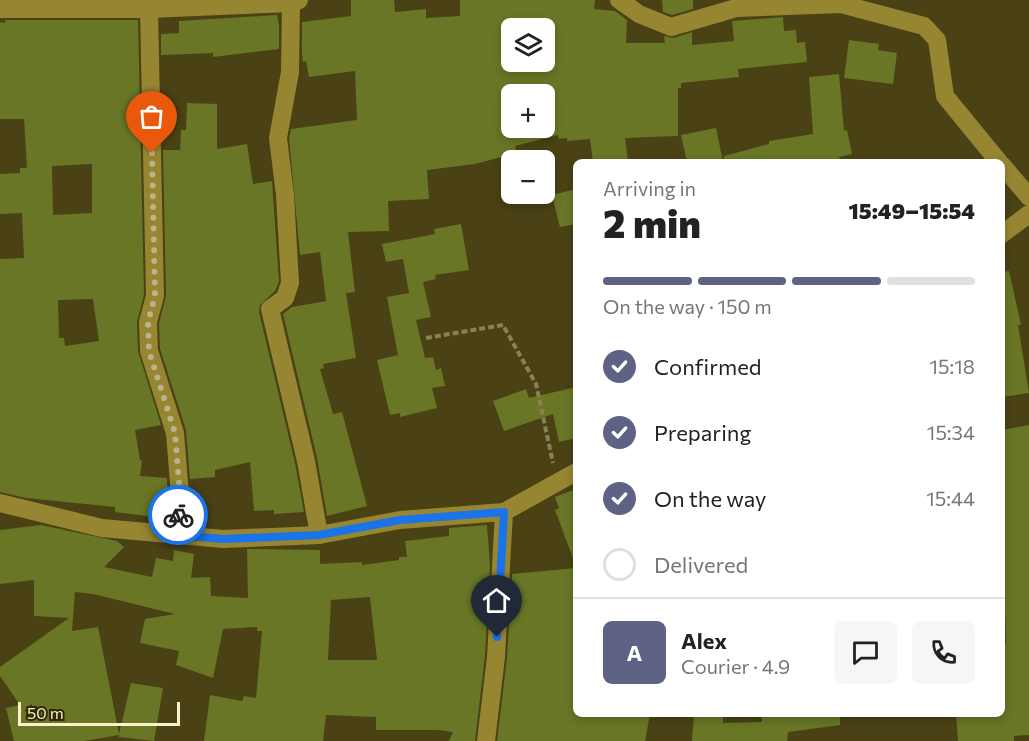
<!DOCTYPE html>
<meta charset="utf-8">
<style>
body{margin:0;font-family:Commissioner,sans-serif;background:#f6f6f6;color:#222;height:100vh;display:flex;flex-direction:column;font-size:22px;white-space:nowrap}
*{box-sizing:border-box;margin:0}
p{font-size:20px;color:#767676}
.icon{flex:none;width:33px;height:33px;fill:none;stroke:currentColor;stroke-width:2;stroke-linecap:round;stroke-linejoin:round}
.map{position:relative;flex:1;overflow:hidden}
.drawer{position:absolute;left:573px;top:159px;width:432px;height:558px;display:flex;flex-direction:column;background:#fff;border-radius:9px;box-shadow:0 3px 9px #0003}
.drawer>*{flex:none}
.buttons{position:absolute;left:501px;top:18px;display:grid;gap:12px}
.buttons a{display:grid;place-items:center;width:54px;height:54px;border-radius:9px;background:#fff;box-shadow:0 3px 9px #0003;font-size:30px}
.scale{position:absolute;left:18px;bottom:15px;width:162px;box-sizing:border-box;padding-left:6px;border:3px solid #f8f1c9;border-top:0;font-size:16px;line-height:21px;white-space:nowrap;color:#f8f1c9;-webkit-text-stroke:4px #2e2804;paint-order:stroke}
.pin{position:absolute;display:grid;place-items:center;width:51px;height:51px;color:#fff;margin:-62px -26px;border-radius:50% 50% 50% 0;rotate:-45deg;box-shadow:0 0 6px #0007}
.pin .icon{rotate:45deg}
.courier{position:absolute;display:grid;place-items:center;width:60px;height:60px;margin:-30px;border:4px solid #1a73e8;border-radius:50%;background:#fff;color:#222;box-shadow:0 2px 8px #0007}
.summary em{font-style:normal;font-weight:800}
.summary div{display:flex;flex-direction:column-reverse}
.summary{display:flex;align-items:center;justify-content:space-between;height:102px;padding:0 30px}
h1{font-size:39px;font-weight:800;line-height:45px}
.bar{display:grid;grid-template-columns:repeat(4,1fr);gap:9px 6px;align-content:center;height:72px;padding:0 30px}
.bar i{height:8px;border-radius:4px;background:#e0e0e0}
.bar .active{background:#5e6284}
.bar p{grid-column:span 4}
.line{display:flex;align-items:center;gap:15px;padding:0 30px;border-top:2px solid #e0e0e0}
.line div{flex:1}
.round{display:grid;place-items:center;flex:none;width:63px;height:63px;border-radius:9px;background:#f6f6f6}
ol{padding:0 30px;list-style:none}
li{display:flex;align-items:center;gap:18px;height:66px}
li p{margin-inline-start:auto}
li .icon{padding:6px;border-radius:50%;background:#5e6284;color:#fff;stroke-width:4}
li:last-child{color:#767676}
li i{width:33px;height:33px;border:3px solid #e0e0e0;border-radius:50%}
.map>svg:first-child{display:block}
</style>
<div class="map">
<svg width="1029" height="741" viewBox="0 0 1029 741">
<rect width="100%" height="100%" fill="#4a4115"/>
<!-- building -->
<g fill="#687626" fill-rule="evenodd">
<path d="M351,0H394L395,12L426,9V18L460,16V0H595L594,9L615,11L627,20L626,43H665L664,36L674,38L692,32V45L734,41L732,21L783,17L784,31L796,30L797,43L805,42L807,62L738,69L739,77L681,83V88H678V136L625,138L628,162H593L590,139L567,141V138L559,139L558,135L515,146L517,153L475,164L427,170L429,199L388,201L389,231L348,232L355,292L346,293L356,358L323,364L324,368L320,369L333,414L342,412L367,506L327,516L317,458L283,314L292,307L326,301L320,252L300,255L289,138L291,129L357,120L355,71L309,77L306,61L303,62L302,53V22L351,16ZM512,28H550L549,62H512ZM512,94H544V128H512Z"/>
<polygon points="662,0 693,0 693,9 672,15 663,12"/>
<polygon points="277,15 279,25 279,49 213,57 213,53 161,55 161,34 179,33 179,21"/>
<path d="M5,20H138L144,295L137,322L138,351L161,425L135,430L140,460H142L140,476L167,478L168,504L155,517L115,512V507L26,498L0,492V259L24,258L22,213L0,214V174L20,173V168H27L24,119H0V22L5,23ZM92,164V213L53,215L52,166ZM93,299L99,341L65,346L64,338H59L58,300Z"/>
<polygon points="849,40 879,44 878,50 897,53 893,84 844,78"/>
<polygon points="839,74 844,131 847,130 852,154 839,157 841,162 724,162 724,156 769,144 769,141 813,134 809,77"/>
<polygon points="187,103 217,104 217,149 247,144 253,184 272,181 279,281 275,291 260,305 259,312 295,463 304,512 274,514 274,510 254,511 250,462 215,470 215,477 190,479 186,430 160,349 159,323 166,296 163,150 180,150 181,130 186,130"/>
<polygon points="716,128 723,162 687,162 681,135"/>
<polygon points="576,189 576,224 560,227 552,195"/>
<polygon points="461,224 469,270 435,275 436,279 423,282 431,317 416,320 425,358 433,357 436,370 441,368 445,386 432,388 437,408 400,417 400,413 390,415 377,360 398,355 387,297 409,293 403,259 386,262 382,244 435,234 434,229"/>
<polygon points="1009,271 1021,325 1018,325 1029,393 1002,397 1002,272"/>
<polygon points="576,387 576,438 559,442 553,414 504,431 493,401 526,389 529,398"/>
<polygon points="1029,425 1029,735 1014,736 1014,741 958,741 956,714 1002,714 1002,644 1006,644 1004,571 1002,571 1002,430"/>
<polygon points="576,489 576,561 574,561 555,510 559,508 555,497"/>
<path d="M41,525L117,541L124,547L104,567L152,577L156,558L173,561L174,550L194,554L191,578L210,577L211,596L248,598L247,549L320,550V564L362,562V565L399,560V557H407L405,541L449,536V528L487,525L490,567L485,656L475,741H449L453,732L438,730H376V717L326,715L323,741H204L210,695L242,701L244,696L256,698L262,631H257V627L223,629L213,678L176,665L179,651L140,643L145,619L175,614L93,594L75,592L72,631L98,627L119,734L131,683L163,688L154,741L119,737V735L84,741H14L6,708L20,705L0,676V667L69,618L34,616V580L0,584V530ZM370,597L377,660H328L331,600Z"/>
<polygon points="576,568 573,679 576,679 576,714 650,714 645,741 497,741 507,658 512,574"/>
<polygon points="694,714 723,714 723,723 762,722 762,714 840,714 840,725 788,732 787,741 692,741"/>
</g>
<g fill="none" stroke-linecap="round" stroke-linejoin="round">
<!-- path -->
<polyline stroke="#898156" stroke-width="4" stroke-dasharray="6 3" stroke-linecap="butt" points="426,338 503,325 536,384 553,463"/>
<!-- minor -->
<g stroke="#968632" stroke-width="18">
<polyline points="155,0 149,9 155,296 148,322 149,351 175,433 180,495 176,535"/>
<polyline points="619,0 639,14 671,27 736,8 841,4 924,26 937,40 945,96 999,162"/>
<polyline points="291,3 290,72 278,138 285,195 290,283 285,298 270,309 306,461 319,535"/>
<polyline points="0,9 149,9 291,3 299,0"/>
<polyline points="1002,165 1029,197"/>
<polyline points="1002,234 1029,214"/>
<polyline points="0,503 102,528 223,539 319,535 400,520 504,512 576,472"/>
<polyline points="486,741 496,657 504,512"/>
</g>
</g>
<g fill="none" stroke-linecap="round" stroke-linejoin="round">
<!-- done -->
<polyline stroke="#bbb38a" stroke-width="6" stroke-dasharray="0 10.8" points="152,153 155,296 148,322 149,351 175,433 180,495 178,515"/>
<!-- route -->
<polyline stroke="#1a73e8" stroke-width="8" points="178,515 176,535 223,539 319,535 400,520 504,512 497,637"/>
</g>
</svg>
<div class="buttons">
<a><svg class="icon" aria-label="layers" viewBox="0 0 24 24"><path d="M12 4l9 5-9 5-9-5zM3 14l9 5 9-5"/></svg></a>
<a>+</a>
<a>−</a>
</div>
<div class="scale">50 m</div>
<div class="pin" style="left:152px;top:153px;background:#ea580c"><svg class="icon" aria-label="bag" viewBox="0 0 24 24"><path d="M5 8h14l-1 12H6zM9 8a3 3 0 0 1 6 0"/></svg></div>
<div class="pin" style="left:497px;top:637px;background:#1f2937"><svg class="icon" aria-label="home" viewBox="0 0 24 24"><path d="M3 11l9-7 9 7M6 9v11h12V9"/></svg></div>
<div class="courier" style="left:178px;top:515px"><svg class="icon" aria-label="bike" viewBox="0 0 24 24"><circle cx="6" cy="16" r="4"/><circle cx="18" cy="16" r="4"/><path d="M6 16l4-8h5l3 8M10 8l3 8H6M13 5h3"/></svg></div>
<section class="drawer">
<div class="summary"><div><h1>2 min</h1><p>Arriving in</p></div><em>15:49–15:54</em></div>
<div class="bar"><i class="active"></i><i class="active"></i><i class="active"></i><i></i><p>On the way · 150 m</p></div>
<ol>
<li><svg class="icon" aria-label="check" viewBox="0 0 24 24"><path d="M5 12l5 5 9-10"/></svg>Confirmed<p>15:18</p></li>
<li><svg class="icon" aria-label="check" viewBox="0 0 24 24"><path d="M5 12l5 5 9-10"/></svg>Preparing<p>15:34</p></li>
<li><svg class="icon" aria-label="check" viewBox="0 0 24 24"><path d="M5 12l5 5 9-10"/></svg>On the way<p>15:44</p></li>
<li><i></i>Delivered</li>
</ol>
<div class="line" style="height:108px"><b class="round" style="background:#5e6284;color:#fff">A</b><div><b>Alex</b><p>Courier · 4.9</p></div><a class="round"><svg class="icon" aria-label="chat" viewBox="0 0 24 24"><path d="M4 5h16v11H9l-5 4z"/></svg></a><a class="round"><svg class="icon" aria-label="phone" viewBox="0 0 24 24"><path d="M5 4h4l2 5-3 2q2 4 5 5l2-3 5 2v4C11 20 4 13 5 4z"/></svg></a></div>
</section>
</div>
